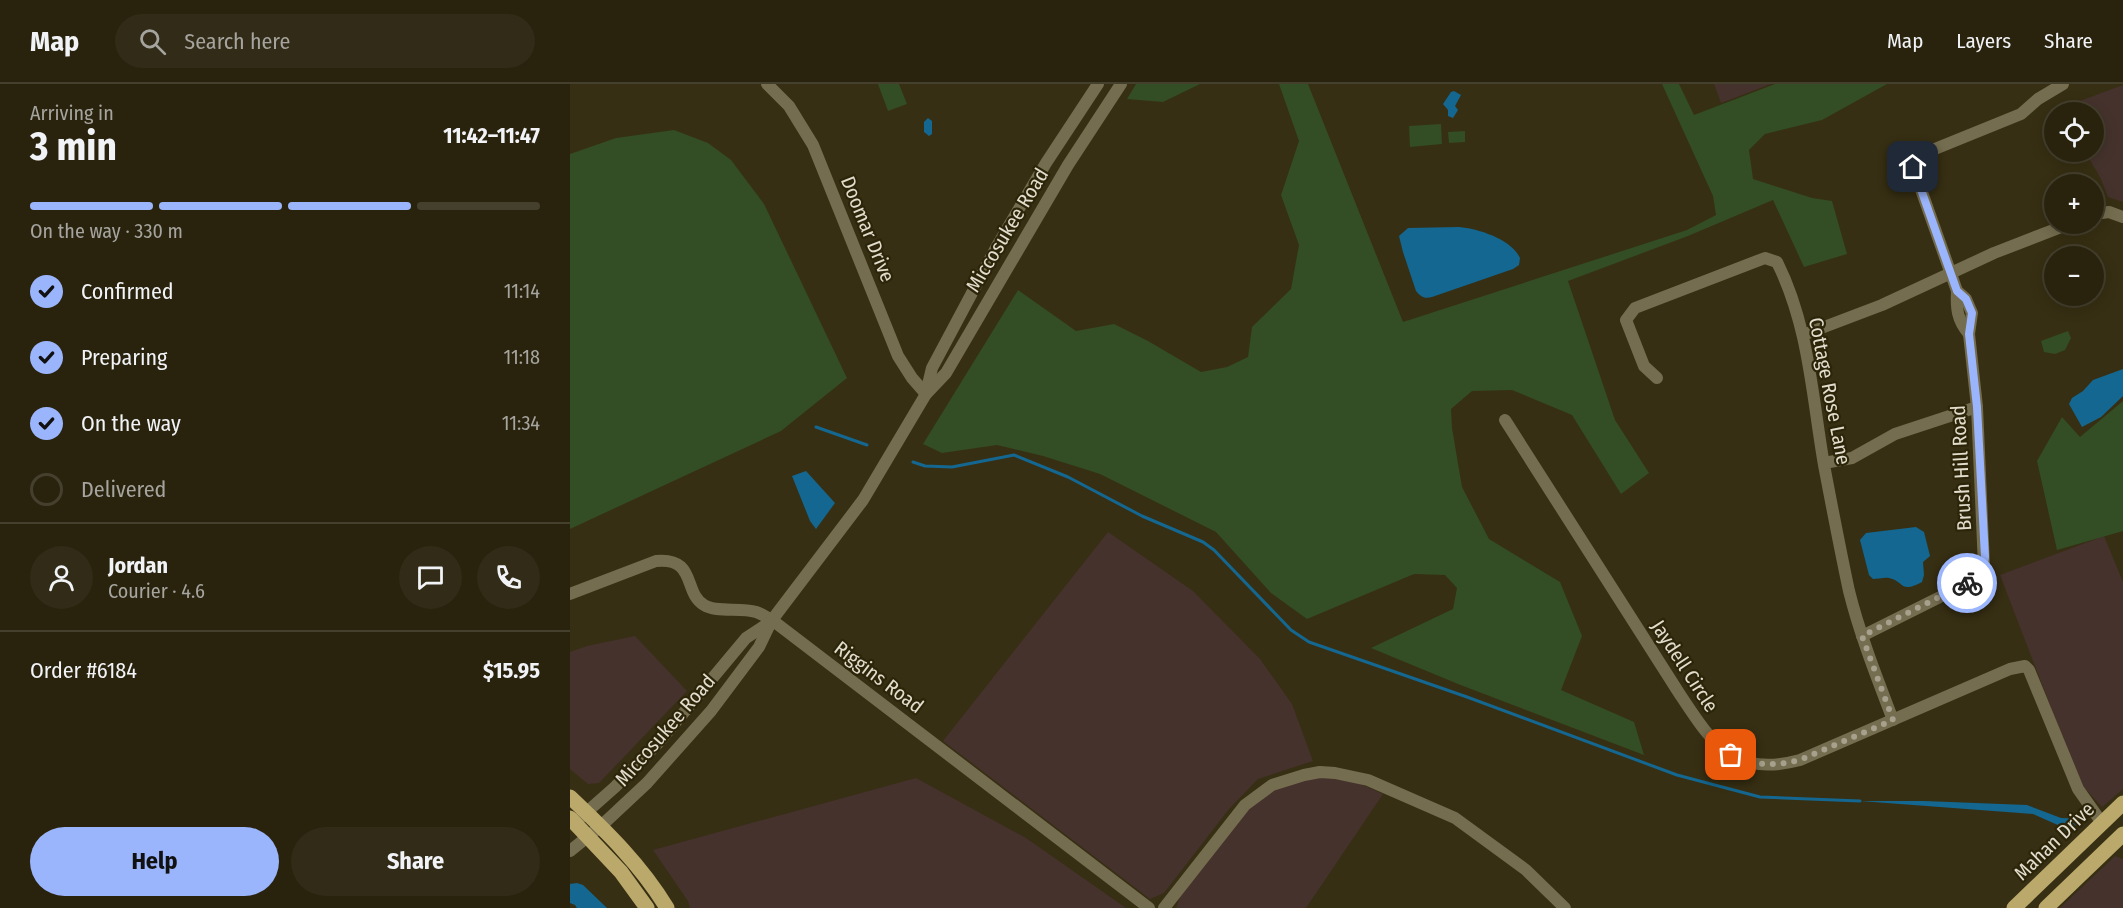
<!DOCTYPE html>
<meta charset="utf-8">
<style>
body{margin:0;font-family:"Fira Sans Condensed",sans-serif;background:#312b17;color:#f1f3f6;height:100vh;display:flex;flex-direction:column;font-size:22px;white-space:nowrap}
*{box-sizing:border-box;margin:0}
p{font-size:20px;color:#a5a49e}
.icon{flex:none;width:33px;height:33px;fill:none;stroke:currentColor;stroke-width:2;stroke-linecap:round;stroke-linejoin:round}
.map{position:relative;flex:1;overflow:hidden}
.sheet{display:flex;flex-direction:column;background:#29230e;width:570px}
.sheet>*{flex:none}
.controls{position:absolute;left:1474px;top:18px;display:grid;gap:12px}
.controls a{display:grid;place-items:center;width:60px;height:60px;border-radius:50%;background:#29230e;box-shadow:0 3px 15px #0003,0 0 0 2px #45402e;font-size:30px}
.pin{position:absolute;display:grid;place-items:center;width:51px;height:51px;color:#fff;margin:-26px;border-radius:12px;box-shadow:0 3px 9px #0006}
.courier{position:absolute;display:grid;place-items:center;width:60px;height:60px;margin:-30px;border:4px solid #9bb5fd;border-radius:50%;background:#fff;color:#222;box-shadow:0 2px 8px #0007}
.headline em{font-style:normal;font-weight:700}
.headline div{display:flex;flex-direction:column-reverse}
.headline{display:flex;align-items:center;justify-content:space-between;height:102px;padding:0 30px}
h1{font-size:39px;font-weight:700;line-height:45px}
.bar{display:grid;grid-template-columns:repeat(4,1fr);gap:9px 6px;align-content:center;height:72px;padding:0 30px}
.bar i{height:8px;border-radius:4px;background:#45402e}
.bar .on{background:#9bb5fd}
.bar p{grid-column:span 4}
.line{display:flex;align-items:center;gap:15px;padding:0 30px;border-top:2px solid #45402e}
.line div{flex:1}
.round{display:grid;place-items:center;flex:none;width:63px;height:63px;border-radius:32px;background:#312b17}
ol{padding:0 30px;list-style:none}
li{display:flex;align-items:center;gap:18px;height:66px}
li p{margin-inline-start:auto}
li .icon{padding:6px;border-radius:50%;background:#9bb5fd;color:#111;stroke-width:4}
li:last-child{color:#a5a49e}
li i{width:33px;height:33px;border:3px solid #45402e;border-radius:50%}
.cta{display:flex;gap:12px;margin-top:auto;padding:12px 30px}
.cta a{flex:1;height:69px;border-radius:36px;background:#9bb5fd;color:#111;font-size:24px;font-weight:700;line-height:69px;text-align:center}
.cta a+a{background:#312b17;color:#f1f3f6}
header{display:flex;align-items:center;gap:36px;box-sizing:border-box;height:84px;padding:0 30px;background:#29230e;border-bottom:2px solid #45402e}
header strong{font-size:28px}
nav{display:flex;gap:33px;margin-inline-start:auto;font-size:21px}
.search{width:420px;height:54px;background:#312b17;display:flex;align-items:center;gap:15px;box-sizing:border-box;padding:0 21px;border-radius:33px;color:#a5a49e;font-size:22px}
main{display:flex;flex:1;min-height:0}
.map>svg:first-child{display:block}
</style>
<header>
<strong>Map</strong>
<div class="search"><svg class="icon" aria-label="search" viewBox="0 0 24 24"><circle cx="10" cy="10" r="6"/><path d="M15 15l6 6"/></svg>Search here</div>
<nav><a>Map</a><a>Layers</a><a>Share</a></nav>
</header>
<main>
<section class="sheet">
<div class="headline"><div><h1>3 min</h1><p>Arriving in</p></div><em>11:42–11:47</em></div>
<div class="bar"><i class="on"></i><i class="on"></i><i class="on"></i><i></i><p>On the way · 330 m</p></div>
<ol>
<li><svg class="icon" aria-label="check" viewBox="0 0 24 24"><path d="M5 12l5 5 9-10"/></svg>Confirmed<p>11:14</p></li>
<li><svg class="icon" aria-label="check" viewBox="0 0 24 24"><path d="M5 12l5 5 9-10"/></svg>Preparing<p>11:18</p></li>
<li><svg class="icon" aria-label="check" viewBox="0 0 24 24"><path d="M5 12l5 5 9-10"/></svg>On the way<p>11:34</p></li>
<li><i></i>Delivered</li>
</ol>
<div class="line" style="height:108px"><a class="round"><svg class="icon" aria-label="person" viewBox="0 0 24 24"><circle cx="12" cy="8" r="4"/><path d="M4 21q1-7 8-7t8 7"/></svg></a><div><b>Jordan</b><p>Courier · 4.6</p></div><a class="round"><svg class="icon" aria-label="chat" viewBox="0 0 24 24"><path d="M4 5h16v11H9l-5 4z"/></svg></a><a class="round"><svg class="icon" aria-label="phone" viewBox="0 0 24 24"><path d="M5 4h4l2 5-3 2q2 4 5 5l2-3 5 2v4C11 20 4 13 5 4z"/></svg></a></div>
<div class="line" style="height:78px"><div>Order #6184</div><b>$15.95</b></div>
<div class="cta"><a>Help</a><a>Share</a></div>
</section>
<div class="map">
<svg width="1553" height="824" viewBox="0 0 1553 824">
<rect width="100%" height="100%" fill="#372f13"/>
<!-- commercial -->
<g fill="#45322c">
<polygon points="1144,0 1201,0 1151,19"/>
<polygon points="1553,1 1553,118 1538,113 1530,93 1515,68 1524,68 1524,28 1501,28 1499,21"/>
<polygon points="538,448 623,507 690,575 722,620 743,677 688,695 659,725 594,809 580,815 373,657"/>
<polygon points="1534,452 1553,498 1553,705 1532,723 1510,699 1430,491"/>
<polygon points="65,552 117,607 29,699 18,700 0,685 0,568 17,562"/>
<polygon points="754,693 779,695 813,710 736,824 606,824 610,813 680,720 712,701"/>
<polygon points="346,694 456,754 556,824 120,824 118,817 83,766"/>
<polygon points="1545,772 1553,775 1553,824 1490,824"/>
</g>
<!-- green -->
<g fill="#334d24">
<polygon points="308,0 329,0 337,20 318,27"/>
<polygon points="566,0 630,0 593,18 557,15"/>
<polygon points="709,0 738,0 833,238 1117,146 1146,131 1143,112 1092,0 1109,0 1124,31 1205,0 1317,0 1252,36 1195,50 1179,66 1183,95 1242,114 1262,117 1277,170 1234,183 1203,116 1118,152 998,197 1045,336 1079,389 1051,410 1002,331 942,306 902,307 881,325 882,344 892,403 919,455 990,498 1012,552 991,606 1064,638 1074,671 888,600 801,564 883,525 887,504 875,491 844,490 737,535 701,509 646,448 530,390 473,372 427,361 372,369 353,360 448,206 506,247 544,240 578,257 631,288 657,283 678,273 682,243 721,205 729,161 711,111 729,57"/>
<polygon points="871,40 872,60 840,63 839,42"/>
<polygon points="104,46 138,59 161,76 194,120 277,294 211,347 0,445 0,70 46,54"/>
<polygon points="895,47 895,58 879,59 878,48"/>
<polygon points="1498,247 1501,254 1495,266 1485,270 1474,268 1471,257"/>
<polygon points="1553,317 1553,447 1487,466 1467,377 1492,333 1510,353"/>
</g>
<!-- water -->
<g fill="#146790">
<polygon points="884,7 891,11 885,22 888,26 883,34 878,32 878,26 873,20 881,8"/>
<polygon points="358,34 362,37 362,50 359,52 354,48 354,38"/>
<path d="M889,143C909,145 941,155 950,174L949,181L943,185L862,213C854,215 851,213 846,207L833,168L829,152L838,144Z"/>
<polygon points="1553,285 1553,312 1531,333 1512,343 1499,320 1502,314 1513,307 1523,296"/>
<polygon points="236,387 265,419 246,445 240,437 222,392"/>
<path d="M1346,443L1354,448L1360,472L1353,478L1354,491L1352,498C1330,510 1334,497 1319,494C1315,493 1307,495 1303,495L1299,491L1290,456L1296,449Z"/>
<polygon points="1290,717 1354,717 1457,721 1491,734 1513,735 1497,749 1490,742 1463,730"/>
<polygon points="7,799 13,801 37,824 7,824 5,821 0,819 0,800"/>
</g>
<g fill="none" stroke-linecap="round" stroke-linejoin="round">
<!-- stream -->
<g stroke="#146790" stroke-width="3">
<polyline points="246,343 297,361"/>
<polyline points="343,378 355,382 382,383 444,371 498,393 572,432 633,458 644,466 721,546 739,558 897,613 1107,691 1190,713 1290,717"/>
</g>
<!-- minor -->
<g stroke="#756d4f" stroke-width="12">
<polyline points="197,0 219,22 243,61 328,272 342,294 356,310"/>
<polyline points="1524,130 1539,128 1553,133"/>
<path d="M1387,207C1386,224 1387,236 1399,250"/>
<polyline points="1233,251 1312,221 1424,169 1499,140"/>
<path d="M1087,294L1074,282L1056,236L1065,224L1195,174L1207,178C1239,242 1242,312 1254,381C1262,423 1270,465 1279,507C1290,551 1307,594 1323,636"/>
<polyline points="356,309 362,284 427,162 476,79 528,0"/>
<path d="M935,336L1109,609C1142,659 1163,694 1230,676L1440,585L1455,582L1459,586L1508,705L1532,739"/>
<polyline points="1254,379 1282,374 1325,350 1407,323"/>
<path d="M0,510L86,477C127,473 113,509 134,521C146,529 171,523 186,528C191,529 197,534 202,536L579,824"/>
<polyline points="1292,552 1400,498 1408,491 1414,482 1407,323 1399,250 1402,229 1396,215 1387,207 1381,190 1343,83 1344,75 1350,71 1451,30 1468,15 1493,0"/>
<polyline points="10,734 45,703 90,657 176,554 202,537"/>
<polyline points="0,767 31,742 77,699 141,627 189,563 202,536 293,416 356,310 376,289 498,81 551,0"/>
<polyline points="594,824 675,721 702,701 734,691 750,688 765,689 798,696 885,734 956,786 995,824"/>
</g>
<!-- major -->
<g stroke="#baa96b" stroke-width="15">
<path d="M0,713C36,747 71,781 97,824"/>
<polyline points="0,734 51,788 77,824"/>
<polyline points="1444,824 1553,719"/>
<polyline points="1476,824 1553,750"/>
</g>
</g>
<g fill="none" stroke-linecap="round" stroke-linejoin="round">
<!-- done -->
<path stroke="#a6a08c" stroke-width="6" stroke-dasharray="0 10.8" d="M1161,671C1183,682 1206,682 1230,676L1323,636L1292,552L1397,499"/>
<!-- route -->
<path stroke="#9bb5fd" stroke-width="8" d="M1343,83L1387,207L1396,215L1402,229L1399,250L1407,323L1415,473C1414,486 1408,493 1397,499"/>
</g>
<g text-anchor="middle" dominant-baseline="central" stroke-width="4.5" stroke-linejoin="round" paint-order="stroke">
<!-- street labels -->
<g font-size="20" fill="#e2ddcd" stroke="#2d2509">
<text transform="translate(298 145) rotate(68)">Doomar Drive</text>
<text transform="translate(437 146) rotate(-59)">Miccosukee Road</text>
<text transform="translate(1260 307) rotate(79)">Cottage Rose Lane</text>
<text transform="translate(1391 384) rotate(-93)">Brush Hill Road</text>
<text transform="translate(1115 582) rotate(57)">Jaydell Circle</text>
<text transform="translate(309 593) rotate(37)">Riggins Road</text>
<text transform="translate(95 646) rotate(-49)">Miccosukee Road</text>
<text transform="translate(1484 757) rotate(-44)">Mahan Drive</text>
</g>
</g>
</svg>
<div class="controls">
<a><svg class="icon" aria-label="locate" viewBox="0 0 24 24"><circle cx="12" cy="12" r="6"/><path d="M12 2v4M12 18v4M2 12h4M18 12h4"/></svg></a>
<a>+</a>
<a>−</a>
</div>
<div class="pin" style="left:1161px;top:671px;background:#ea580c"><svg class="icon" aria-label="bag" viewBox="0 0 24 24"><path d="M5 8h14l-1 12H6zM9 8a3 3 0 0 1 6 0"/></svg></div>
<div class="pin" style="left:1343px;top:83px;background:#1f2937"><svg class="icon" aria-label="home" viewBox="0 0 24 24"><path d="M3 11l9-7 9 7M6 9v11h12V9"/></svg></div>
<div class="courier" style="left:1397px;top:499px"><svg class="icon" aria-label="bike" viewBox="0 0 24 24"><circle cx="6" cy="16" r="4"/><circle cx="18" cy="16" r="4"/><path d="M6 16l4-8h5l3 8M10 8l3 8H6M13 5h3"/></svg></div>
</div>
</main>
